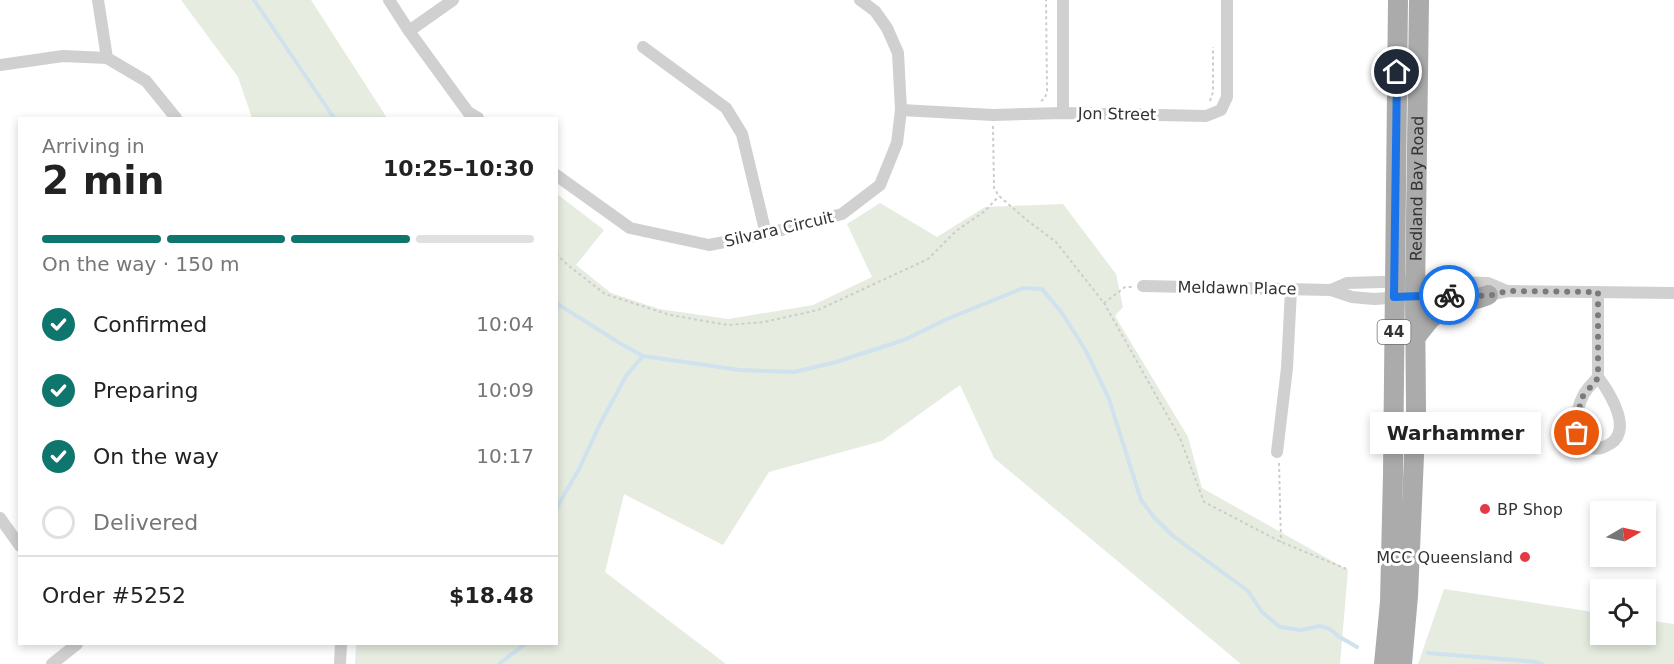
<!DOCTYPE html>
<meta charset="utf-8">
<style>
body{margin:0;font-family:"DejaVu Sans",sans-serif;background:#f2f2f2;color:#222;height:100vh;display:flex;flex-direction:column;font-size:22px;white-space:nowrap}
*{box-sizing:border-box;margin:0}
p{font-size:20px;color:#767676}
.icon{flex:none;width:33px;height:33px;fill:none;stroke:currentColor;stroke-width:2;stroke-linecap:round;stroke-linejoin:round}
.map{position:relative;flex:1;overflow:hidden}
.panel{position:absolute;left:18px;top:117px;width:540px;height:528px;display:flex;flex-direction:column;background:#fff;border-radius:0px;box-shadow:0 3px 9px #0003}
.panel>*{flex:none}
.needle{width:39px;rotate:81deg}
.fabs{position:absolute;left:1590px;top:501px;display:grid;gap:12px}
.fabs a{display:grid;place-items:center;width:66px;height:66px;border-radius:0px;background:#fff;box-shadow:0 3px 9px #0003;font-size:30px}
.pin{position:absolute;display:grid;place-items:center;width:51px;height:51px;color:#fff;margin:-26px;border:3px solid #fff;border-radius:50%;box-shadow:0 2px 6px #0007}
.courier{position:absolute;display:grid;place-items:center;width:60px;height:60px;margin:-30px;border:4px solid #1a73e8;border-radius:50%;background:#fff;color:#222;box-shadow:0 2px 8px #0007}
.bubble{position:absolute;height:42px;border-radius:0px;background:#fff;box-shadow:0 3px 9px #0003;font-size:20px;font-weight:600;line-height:42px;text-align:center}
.headline em{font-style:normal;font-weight:600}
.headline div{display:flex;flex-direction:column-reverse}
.headline{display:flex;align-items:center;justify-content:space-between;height:102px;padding:0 24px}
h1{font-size:39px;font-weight:600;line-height:45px}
.bar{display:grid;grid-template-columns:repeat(4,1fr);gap:9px 6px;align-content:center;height:72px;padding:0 24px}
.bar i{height:8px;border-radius:4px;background:#e0e0e0}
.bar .current{background:#0f766e}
.bar p{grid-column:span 4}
.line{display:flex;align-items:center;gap:15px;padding:0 24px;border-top:2px solid #e0e0e0}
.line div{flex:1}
ol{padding:0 24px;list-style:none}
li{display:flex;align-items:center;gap:18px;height:66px}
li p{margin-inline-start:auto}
li .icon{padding:6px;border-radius:50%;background:#0f766e;color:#fff;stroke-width:4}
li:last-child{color:#767676}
li i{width:33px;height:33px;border:3px solid #e0e0e0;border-radius:50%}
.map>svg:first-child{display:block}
</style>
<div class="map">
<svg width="1674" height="664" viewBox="0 0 1674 664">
<rect width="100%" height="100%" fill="#fff"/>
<!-- green -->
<g fill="#e6ecdf">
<polygon points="181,0 311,0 387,118 252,118 238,77"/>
<polygon points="557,194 604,230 576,265 611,293 659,309 728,319 813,305 872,277 847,224 880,203 937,237 985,207 1063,204 1116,274 1123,307 1115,316 1188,437 1202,488 1348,570 1340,664 1241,664 994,458 960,385 882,441 769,472 723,545 624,494 605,572 726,664 355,664 356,644 556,644"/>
<polygon points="1444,589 1600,613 1600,634 1646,634 1646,620 1674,624 1674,664 1418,664"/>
</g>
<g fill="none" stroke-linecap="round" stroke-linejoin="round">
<!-- stream -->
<g stroke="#cfe2ee" stroke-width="4">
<polyline points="254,0 334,118"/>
<polyline points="556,303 618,342 643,356 740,370 794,372 836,362 904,340 945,320 1023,288 1042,289 1062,313 1086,351 1109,399 1141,500 1154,517 1173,536 1248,591 1262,612 1280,627 1301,630 1320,626 1330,629 1338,636 1357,647"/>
<polyline points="556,509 579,469 601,422 626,376 643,356"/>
<polyline points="1428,653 1537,662 1542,664"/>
<polyline points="499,664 525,644"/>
</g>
<!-- path -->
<g stroke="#cdcdcd" stroke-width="2" stroke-dasharray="3 3" stroke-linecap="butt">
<polyline points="1041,101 1045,98 1047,91 1046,0"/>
<polyline points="1210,101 1213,92 1213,47"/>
<polyline points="993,126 994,188 999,196 1028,221 1056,242 1104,303 1180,438 1204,502 1281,542 1349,570"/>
<polyline points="556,254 569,266 605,294 670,315 728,325 764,322 818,310 928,259 956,231 985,211 999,196"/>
<polyline points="1104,303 1125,287 1132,287"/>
<polyline points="1279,463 1281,542"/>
</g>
<!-- minor -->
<g stroke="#d0d0d0" stroke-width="12">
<polyline points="98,0 107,58"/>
<polyline points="389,0 409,31 468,112 478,118"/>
<polyline points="1063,0 1063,113"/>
<polyline points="409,31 453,0"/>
<polyline points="643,47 726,108 742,134 766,234"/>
<polyline points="0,65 63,56 107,58 146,81 176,118"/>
<polyline points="901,110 993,115 1063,113 1206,116 1221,110 1227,97 1227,0"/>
<polyline points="556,175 630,228 709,245 766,234 842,214 880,185 897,143 901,110 898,53 887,28 875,11 860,0"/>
<polyline points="1143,286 1331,290 1352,297 1374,299 1434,295 1488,295 1508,291 1674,293"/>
<polyline points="1331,290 1347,283 1415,281 1488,283 1507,291"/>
<path d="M1598,377C1610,393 1636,434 1606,446C1601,449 1593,450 1588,447C1571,439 1576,409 1583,396C1586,389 1593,383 1598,377Z"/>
<polyline points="1598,377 1598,292"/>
<polyline points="1277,452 1287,368 1291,290"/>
<polyline points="0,518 20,546"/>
<polyline points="52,664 77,644"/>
<polyline points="340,664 341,644"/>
</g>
<!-- primary -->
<g stroke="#ababab" stroke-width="20">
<path d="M1415,338C1420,332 1425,325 1430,319C1445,306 1470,302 1488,295"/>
<polyline points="1384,664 1390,602 1393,474 1398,0"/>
<path id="s1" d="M1402,664L1408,596L1416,409L1415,296L1419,0"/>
</g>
</g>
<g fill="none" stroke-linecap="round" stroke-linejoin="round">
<!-- done -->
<polyline stroke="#7a7a7a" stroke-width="6" stroke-dasharray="0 10.8" points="1449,295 1488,296 1508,291 1598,292 1598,378 1583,396 1578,412 1576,424 1577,433"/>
<!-- route -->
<polyline stroke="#1a73e8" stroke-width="8" points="1397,72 1394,297 1449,295"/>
</g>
<!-- markers -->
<g fill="#e63946" stroke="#fff" stroke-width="2">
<circle cx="1485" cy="509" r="6"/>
<circle cx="1525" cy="557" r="6"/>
</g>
<g text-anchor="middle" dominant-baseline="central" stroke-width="6" stroke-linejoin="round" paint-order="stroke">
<!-- shield labels -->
<rect fill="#fff" stroke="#707070" stroke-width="1.5" x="1377.5" y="320" width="33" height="24" rx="4.5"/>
<g font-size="15" font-weight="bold" fill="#333">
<text x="1394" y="332">44</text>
</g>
<!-- street labels -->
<g font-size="16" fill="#333" stroke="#fff">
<text transform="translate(1117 114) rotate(1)">Jon Street</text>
<text stroke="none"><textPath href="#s1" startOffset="476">Redland Bay Road</textPath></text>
<text transform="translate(779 229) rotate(-13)">Silvara Circuit</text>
<text transform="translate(1237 288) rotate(1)">Meldawn Place</text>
</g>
<!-- poi labels -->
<g font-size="16" fill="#333" stroke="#fff" text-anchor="start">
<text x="1497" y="509">BP Shop</text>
<text x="1513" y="557" text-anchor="end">MCC Queensland</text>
</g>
</g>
</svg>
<div class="fabs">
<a><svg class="needle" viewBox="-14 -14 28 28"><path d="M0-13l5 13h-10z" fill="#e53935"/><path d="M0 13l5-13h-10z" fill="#767676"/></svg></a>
<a><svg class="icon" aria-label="locate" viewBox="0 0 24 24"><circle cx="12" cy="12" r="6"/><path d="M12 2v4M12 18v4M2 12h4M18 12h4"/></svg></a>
</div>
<div class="pin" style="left:1577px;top:433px;background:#ea580c"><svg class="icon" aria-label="bag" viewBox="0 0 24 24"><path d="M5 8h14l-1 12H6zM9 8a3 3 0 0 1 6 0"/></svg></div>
<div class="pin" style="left:1397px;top:72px;background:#1f2937"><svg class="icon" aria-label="home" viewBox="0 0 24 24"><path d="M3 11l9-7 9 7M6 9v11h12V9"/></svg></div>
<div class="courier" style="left:1449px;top:295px"><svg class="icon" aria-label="bike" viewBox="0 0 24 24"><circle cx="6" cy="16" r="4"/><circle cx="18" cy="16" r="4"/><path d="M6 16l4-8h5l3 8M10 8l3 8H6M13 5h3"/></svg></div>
<div class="bubble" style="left:1370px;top:412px;width:171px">Warhammer</div>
<section class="panel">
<div class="headline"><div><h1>2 min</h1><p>Arriving in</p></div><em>10:25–10:30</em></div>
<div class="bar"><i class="current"></i><i class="current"></i><i class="current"></i><i></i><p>On the way · 150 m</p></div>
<ol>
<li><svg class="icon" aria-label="check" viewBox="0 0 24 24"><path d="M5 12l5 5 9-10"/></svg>Confirmed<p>10:04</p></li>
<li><svg class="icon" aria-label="check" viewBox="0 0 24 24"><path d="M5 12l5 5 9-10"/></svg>Preparing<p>10:09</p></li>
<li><svg class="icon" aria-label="check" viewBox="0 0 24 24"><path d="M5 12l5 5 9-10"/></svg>On the way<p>10:17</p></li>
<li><i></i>Delivered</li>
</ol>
<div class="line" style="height:78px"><div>Order #5252</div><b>$18.48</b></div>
</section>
</div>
